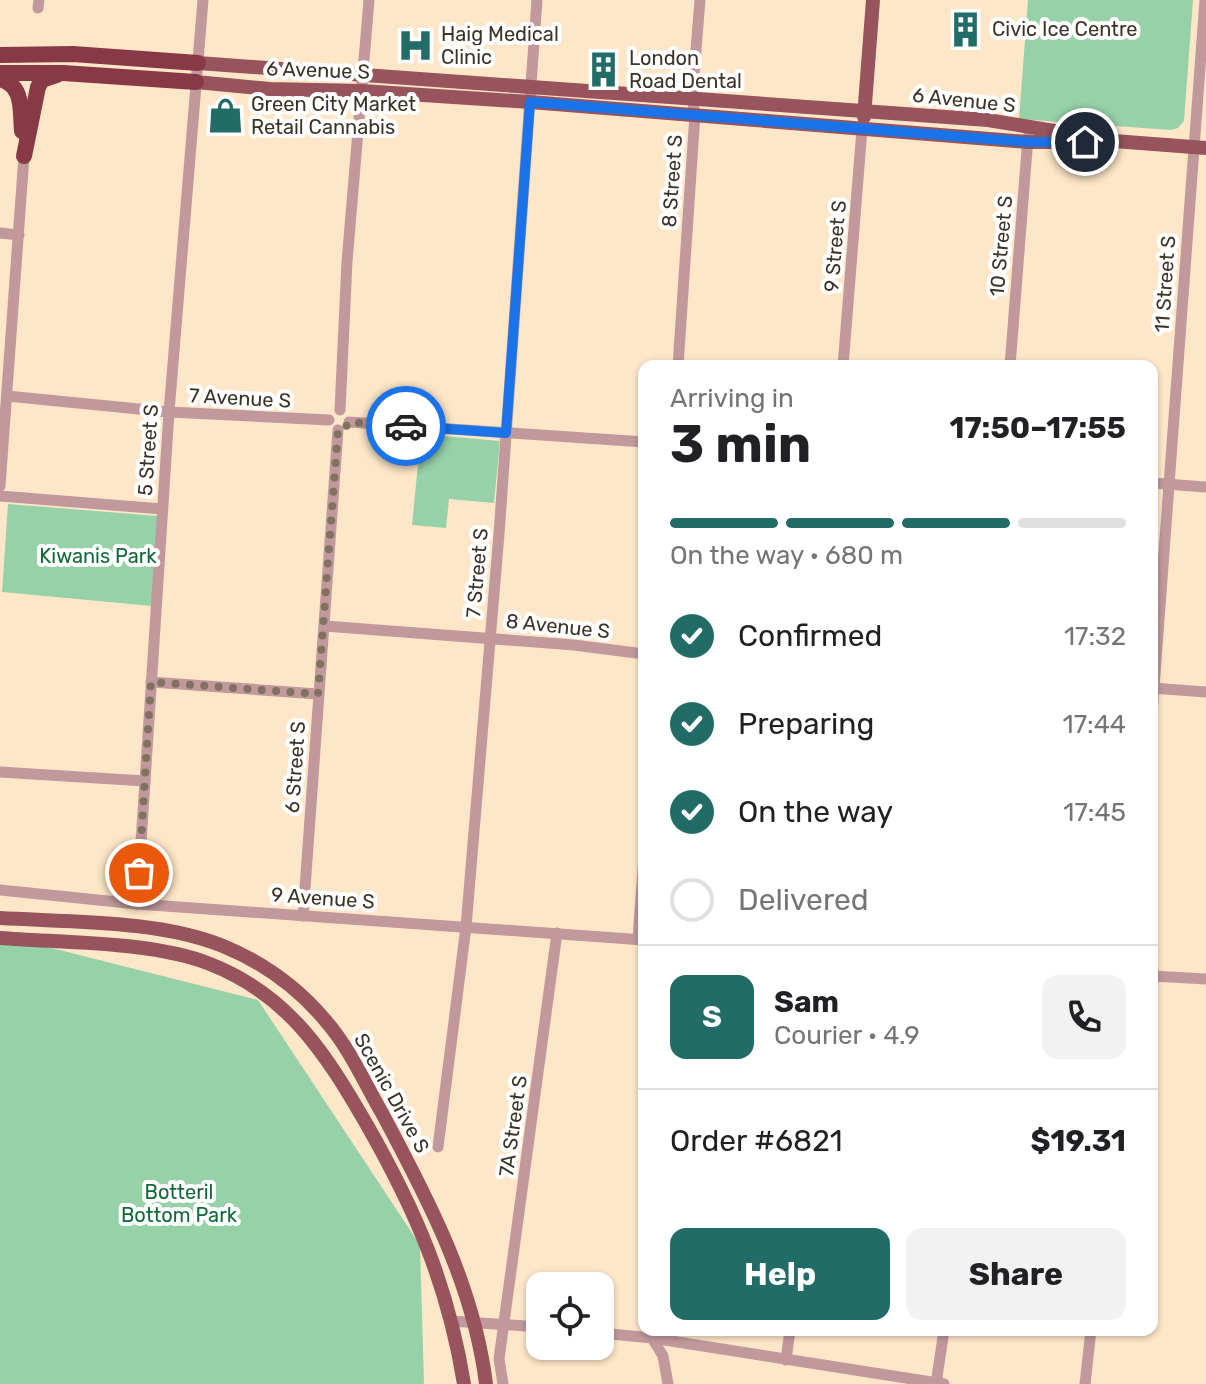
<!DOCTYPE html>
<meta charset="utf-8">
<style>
body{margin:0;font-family:Rubik,sans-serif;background:#f2f2f2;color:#202124;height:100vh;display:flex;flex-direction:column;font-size:30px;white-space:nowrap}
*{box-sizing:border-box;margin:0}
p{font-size:26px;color:#757577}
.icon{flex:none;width:44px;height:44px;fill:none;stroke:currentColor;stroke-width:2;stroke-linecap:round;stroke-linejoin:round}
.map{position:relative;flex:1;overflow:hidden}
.details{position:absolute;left:638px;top:360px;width:520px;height:976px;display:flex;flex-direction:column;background:#fff;border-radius:16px;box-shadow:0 2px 6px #0004}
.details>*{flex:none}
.controls{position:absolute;left:526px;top:1272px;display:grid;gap:16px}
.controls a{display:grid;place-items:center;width:88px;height:88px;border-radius:16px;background:#fff;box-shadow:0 2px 6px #0004;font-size:40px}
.pin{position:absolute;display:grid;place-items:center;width:68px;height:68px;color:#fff;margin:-34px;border:4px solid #fff;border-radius:50%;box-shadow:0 2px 8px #0007}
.courier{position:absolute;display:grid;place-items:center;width:80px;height:80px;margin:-40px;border:6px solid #1a73e8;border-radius:50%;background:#fff;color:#222;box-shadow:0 2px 10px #0007}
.summary em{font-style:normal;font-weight:700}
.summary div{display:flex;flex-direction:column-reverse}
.summary{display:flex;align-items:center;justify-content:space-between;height:136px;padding:0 32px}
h1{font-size:52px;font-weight:700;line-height:60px}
.bar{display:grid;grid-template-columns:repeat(4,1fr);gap:12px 8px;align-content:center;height:96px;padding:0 32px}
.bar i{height:10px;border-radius:6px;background:#e0e0e0}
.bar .current{background:#216c67}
.bar p{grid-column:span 4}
.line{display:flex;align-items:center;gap:20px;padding:0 32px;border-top:2px solid #e0e0e0}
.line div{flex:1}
.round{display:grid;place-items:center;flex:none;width:84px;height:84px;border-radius:16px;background:#f2f2f2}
ol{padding:0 32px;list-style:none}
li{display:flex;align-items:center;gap:24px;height:88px}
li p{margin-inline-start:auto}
li .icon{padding:8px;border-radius:50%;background:#216c67;color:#fff;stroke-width:4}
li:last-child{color:#757577}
li i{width:44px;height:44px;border:4px solid #e0e0e0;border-radius:50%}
.cta{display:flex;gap:16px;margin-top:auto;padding:16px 32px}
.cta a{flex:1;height:92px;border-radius:16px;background:#216c67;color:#fff;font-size:32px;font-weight:700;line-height:92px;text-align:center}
.cta a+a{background:#f2f2f2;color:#202124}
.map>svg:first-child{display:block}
</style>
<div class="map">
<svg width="1206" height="1384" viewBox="0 0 1206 1384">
<rect width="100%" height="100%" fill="#fee7c8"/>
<!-- green -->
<g fill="#97d1a8">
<polygon points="1028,0 1193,0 1184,121 1178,128 1171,130 1019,119"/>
<polygon points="421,434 500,441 494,503 449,499 446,528 412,525"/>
<polygon points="8,504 158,516 152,606 2,592"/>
<polygon points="0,935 258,1000 420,1245 424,1384 0,1384"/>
</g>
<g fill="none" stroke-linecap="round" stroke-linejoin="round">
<!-- minor -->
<g stroke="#c1999d" stroke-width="11">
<polyline points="38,8 39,0"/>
<polyline points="0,233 19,235"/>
<polyline points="678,366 695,114 692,99 700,0"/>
<polyline points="843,366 862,129"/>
<polyline points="1010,366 1028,137"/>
<polyline points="7,396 169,412 329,420"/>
<polyline points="340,410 347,262 369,0"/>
<polyline points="349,422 644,442"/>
<polyline points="1152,483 1206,487"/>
<polyline points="0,486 24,156"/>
<polyline points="0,496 162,509"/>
<polyline points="325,626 574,645 644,654"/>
<polyline points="151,682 318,694"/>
<polyline points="1152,688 1206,692"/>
<polyline points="1152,714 1205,0"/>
<polyline points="0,772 145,781"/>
<polyline points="0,890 137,904 644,940"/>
<polyline points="137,904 169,412 203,0"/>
<polyline points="303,916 338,430"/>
<polyline points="638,939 644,857"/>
<polyline points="1152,976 1206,979"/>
<polyline points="438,1147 466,927 499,534 537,0"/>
<polyline points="451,1321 540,1327"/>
<polyline points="653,1330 652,1338 663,1356 668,1384"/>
<polyline points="600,1333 652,1338 944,1384"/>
<polyline points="786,1360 790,1330"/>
<polyline points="503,1384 499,1359 557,933"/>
<polyline points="936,1384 944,1330"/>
<polyline points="1085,1384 1091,1330"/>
</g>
<!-- major -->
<g stroke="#97545c" stroke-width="14">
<polyline points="198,63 988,120 1114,141 1206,148"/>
<polyline points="196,82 270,89 362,91 530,102 1028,142 1069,142"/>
<polyline points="864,117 873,0"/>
<path d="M0,918C68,922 160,920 223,946C262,962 298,988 325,1020C349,1047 364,1082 382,1113C428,1199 474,1286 486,1384"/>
<path d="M0,938C63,943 152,941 210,964C289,995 326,1054 367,1125C416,1211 448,1285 464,1384"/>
</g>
<!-- highway -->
<g stroke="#873a46" stroke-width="16">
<polyline points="0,55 73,54 198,63"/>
<polyline points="0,73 63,73 196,82"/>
<path d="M0,79C24,86 20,109 22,131"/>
<polyline points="24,156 38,87 42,80 57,75"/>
</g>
</g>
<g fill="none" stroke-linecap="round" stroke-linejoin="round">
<!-- done -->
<polyline stroke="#80725f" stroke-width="8" stroke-dasharray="0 14.4" points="139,873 151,682 318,694 338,430 345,428 349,422 406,426"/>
<!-- route -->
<polyline stroke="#1a73e8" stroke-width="10" points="406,426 506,433 530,102 1028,142 1085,142"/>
</g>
<!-- icons -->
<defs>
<symbol id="building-bare" viewBox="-9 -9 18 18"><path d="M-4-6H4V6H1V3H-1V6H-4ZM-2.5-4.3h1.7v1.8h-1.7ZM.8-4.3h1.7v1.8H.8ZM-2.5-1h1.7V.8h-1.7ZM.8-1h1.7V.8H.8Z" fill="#216c67" stroke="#fff" stroke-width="2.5" paint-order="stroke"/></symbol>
<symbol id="hospital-bare" viewBox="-9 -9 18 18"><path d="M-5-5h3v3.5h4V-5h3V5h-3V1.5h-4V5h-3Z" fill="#216c67" stroke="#fff" stroke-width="2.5" paint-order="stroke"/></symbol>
<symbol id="shop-bare" viewBox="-9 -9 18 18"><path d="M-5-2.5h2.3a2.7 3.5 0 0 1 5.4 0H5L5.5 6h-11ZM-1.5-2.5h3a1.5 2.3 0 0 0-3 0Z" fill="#216c67" stroke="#fff" stroke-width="2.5" paint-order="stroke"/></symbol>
</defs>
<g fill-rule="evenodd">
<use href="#building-bare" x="940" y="4" width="51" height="51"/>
<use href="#hospital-bare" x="390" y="20" width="51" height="51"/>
<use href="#building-bare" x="578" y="44" width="51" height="51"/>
<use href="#shop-bare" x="200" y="90" width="51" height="51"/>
</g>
<g text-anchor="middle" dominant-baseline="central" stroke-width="8" stroke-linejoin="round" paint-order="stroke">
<!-- poi labels -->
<g font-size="20" fill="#3c3327" stroke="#fff" text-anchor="start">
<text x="992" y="29">Civic Ice Centre</text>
<text x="441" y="34">Haig Medical<tspan x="441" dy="23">Clinic</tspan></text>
<text x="629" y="58">London<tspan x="629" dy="23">Road Dental</tspan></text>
<text x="251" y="104">Green City Market<tspan x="251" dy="23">Retail Cannabis</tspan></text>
</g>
<!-- street labels -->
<g font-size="20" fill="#3c3327" stroke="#fff">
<text transform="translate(318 70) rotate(2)">6 Avenue S</text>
<text transform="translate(964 100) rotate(6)">6 Avenue S</text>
<text transform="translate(672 181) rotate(-86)">8 Street S</text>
<text transform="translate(835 246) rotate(-85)">9 Street S</text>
<text transform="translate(1001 246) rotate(-85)">10 Street S</text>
<text transform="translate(1165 284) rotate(-86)">11 Street S</text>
<text transform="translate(240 398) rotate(3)">7 Avenue S</text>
<text transform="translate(148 450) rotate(-86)">5 Street S</text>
<text transform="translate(477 573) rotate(-85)">7 Street S</text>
<text transform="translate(558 626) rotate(6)">8 Avenue S</text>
<text transform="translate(295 767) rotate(-86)">6 Street S</text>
<text transform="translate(323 898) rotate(4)">9 Avenue S</text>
<text transform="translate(392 1093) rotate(61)">Scenic Drive S</text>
<text transform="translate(513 1126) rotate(-82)">7A Street S</text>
</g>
<!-- park labels -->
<g font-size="20" fill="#126839" stroke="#fff">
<text x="98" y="556">Kiwanis Park</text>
<text x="179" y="1192">Botteril<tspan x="179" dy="23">Bottom Park</tspan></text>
</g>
</g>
</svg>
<div class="controls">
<a><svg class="icon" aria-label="locate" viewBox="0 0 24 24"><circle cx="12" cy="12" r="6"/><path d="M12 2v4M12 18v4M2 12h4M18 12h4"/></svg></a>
</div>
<div class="pin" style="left:139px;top:873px;background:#ea580c"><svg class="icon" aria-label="bag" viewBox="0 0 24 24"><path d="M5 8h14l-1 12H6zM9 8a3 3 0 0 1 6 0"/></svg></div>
<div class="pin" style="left:1085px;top:142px;background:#1f2937"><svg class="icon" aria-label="home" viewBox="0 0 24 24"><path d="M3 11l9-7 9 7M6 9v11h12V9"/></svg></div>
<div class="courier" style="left:406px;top:426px"><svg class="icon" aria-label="car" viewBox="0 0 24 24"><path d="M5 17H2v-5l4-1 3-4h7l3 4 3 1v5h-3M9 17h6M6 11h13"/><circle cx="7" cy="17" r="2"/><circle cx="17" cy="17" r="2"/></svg></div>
<section class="details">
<div class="summary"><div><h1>3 min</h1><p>Arriving in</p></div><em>17:50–17:55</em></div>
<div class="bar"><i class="current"></i><i class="current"></i><i class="current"></i><i></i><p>On the way · 680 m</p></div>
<ol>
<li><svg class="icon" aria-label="check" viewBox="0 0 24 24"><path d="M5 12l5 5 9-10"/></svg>Confirmed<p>17:32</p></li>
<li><svg class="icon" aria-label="check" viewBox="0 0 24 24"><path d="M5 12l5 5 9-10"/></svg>Preparing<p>17:44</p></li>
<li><svg class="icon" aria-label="check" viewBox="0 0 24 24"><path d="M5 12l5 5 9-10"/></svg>On the way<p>17:45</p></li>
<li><i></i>Delivered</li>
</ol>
<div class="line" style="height:144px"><b class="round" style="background:#216c67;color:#fff">S</b><div><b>Sam</b><p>Courier · 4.9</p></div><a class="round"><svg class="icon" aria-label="phone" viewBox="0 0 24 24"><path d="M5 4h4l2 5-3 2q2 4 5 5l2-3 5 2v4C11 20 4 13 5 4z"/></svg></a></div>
<div class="line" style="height:104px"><div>Order #6821</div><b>$19.31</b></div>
<div class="cta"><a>Help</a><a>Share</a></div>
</section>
</div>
